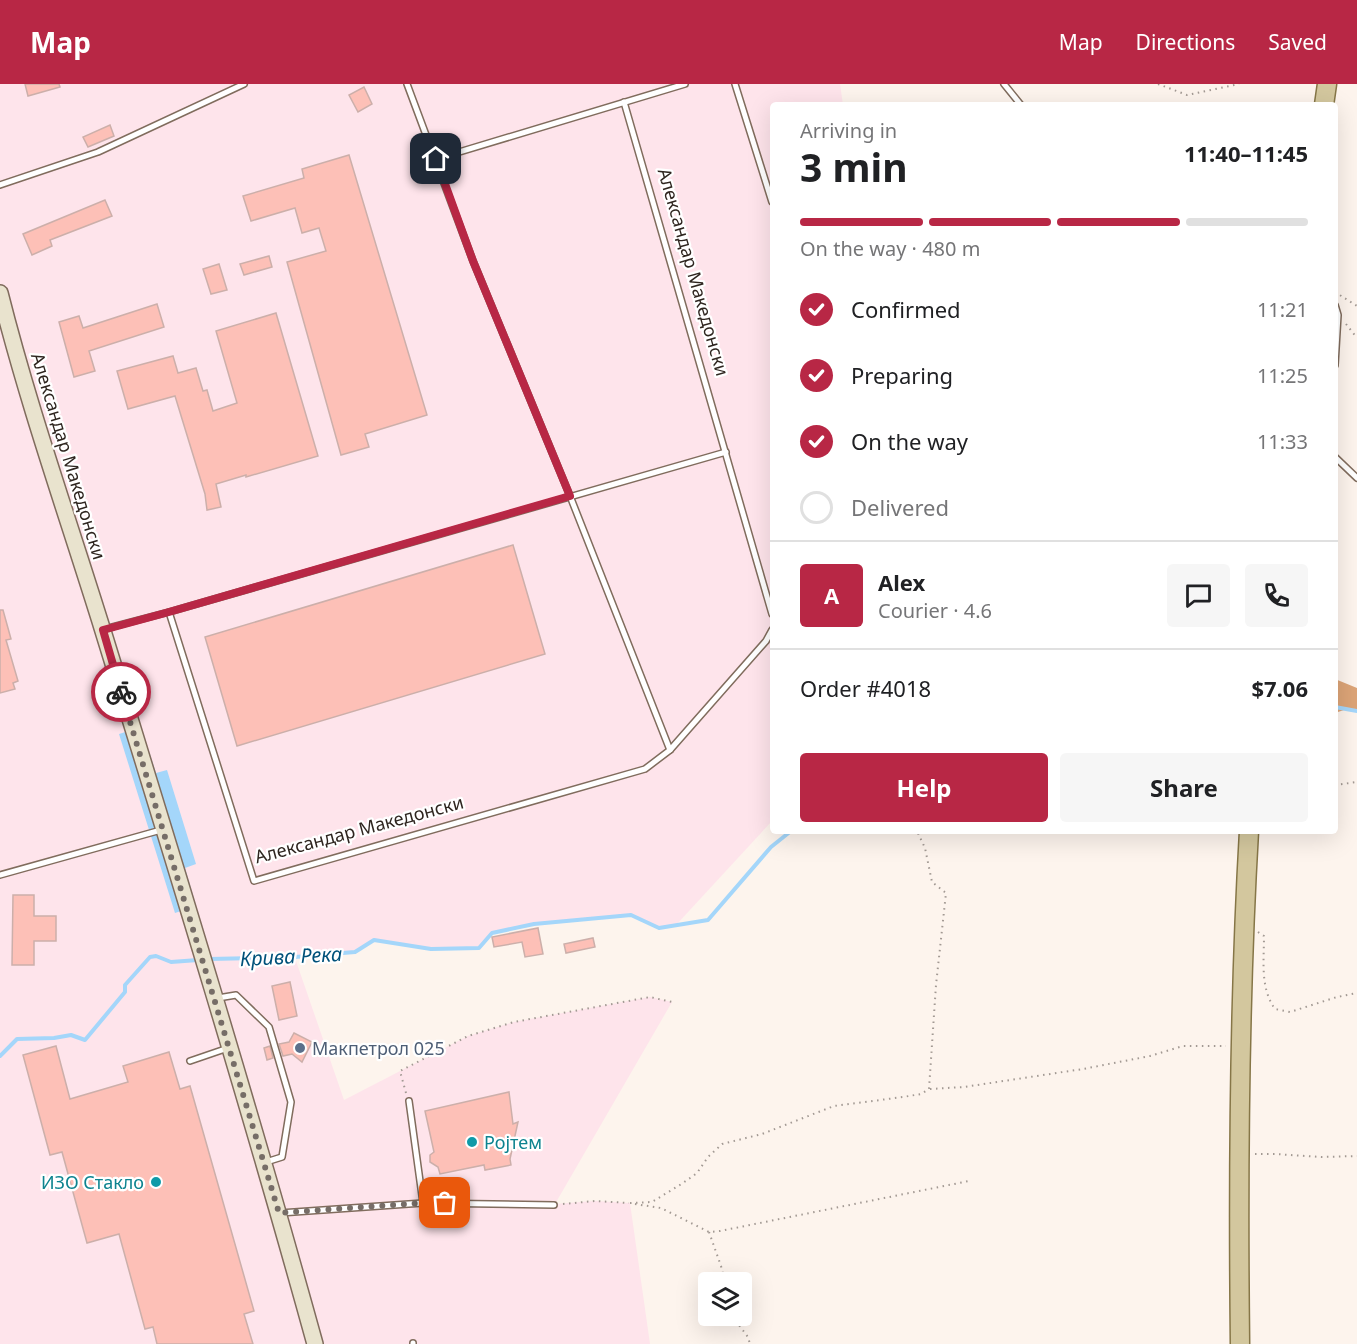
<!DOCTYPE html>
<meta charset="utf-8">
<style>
body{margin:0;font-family:"Noto Sans",sans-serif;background:#f6f6f6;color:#202124;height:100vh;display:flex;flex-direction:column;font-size:22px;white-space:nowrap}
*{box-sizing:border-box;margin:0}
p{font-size:20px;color:#757577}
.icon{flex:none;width:33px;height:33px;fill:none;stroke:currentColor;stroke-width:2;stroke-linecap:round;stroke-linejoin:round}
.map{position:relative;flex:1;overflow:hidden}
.drawer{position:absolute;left:770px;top:18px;width:568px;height:732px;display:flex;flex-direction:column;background:#fff;border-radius:6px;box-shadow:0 6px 24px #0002}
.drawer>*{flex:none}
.controls{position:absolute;left:698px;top:1188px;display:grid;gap:12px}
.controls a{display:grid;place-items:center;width:54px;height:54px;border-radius:6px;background:#fff;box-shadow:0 6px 24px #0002;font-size:30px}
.pin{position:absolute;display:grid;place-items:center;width:51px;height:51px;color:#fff;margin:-26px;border-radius:12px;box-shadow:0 3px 9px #0006}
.courier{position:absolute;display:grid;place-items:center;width:60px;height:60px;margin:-30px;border:4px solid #b82745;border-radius:50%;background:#fff;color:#222;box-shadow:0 2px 8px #0007}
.head em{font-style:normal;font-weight:700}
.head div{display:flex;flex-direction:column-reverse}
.head{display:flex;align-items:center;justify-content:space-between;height:102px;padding:0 30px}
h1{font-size:39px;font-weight:700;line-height:45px}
.bar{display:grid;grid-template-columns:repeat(4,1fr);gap:9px 6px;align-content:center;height:72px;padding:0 30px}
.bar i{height:8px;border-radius:4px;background:#e0e0e0}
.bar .current{background:#b82745}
.bar p{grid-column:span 4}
.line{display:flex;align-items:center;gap:15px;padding:0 30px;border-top:2px solid #e0e0e0}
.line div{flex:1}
.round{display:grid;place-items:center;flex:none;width:63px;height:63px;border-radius:6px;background:#f6f6f6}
ol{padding:0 30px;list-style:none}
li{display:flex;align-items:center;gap:18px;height:66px}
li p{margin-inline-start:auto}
li .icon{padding:6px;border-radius:50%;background:#b82745;color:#fff;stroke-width:4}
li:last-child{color:#757577}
li i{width:33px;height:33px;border:3px solid #e0e0e0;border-radius:50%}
.button{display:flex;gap:12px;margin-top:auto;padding:12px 30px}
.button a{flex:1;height:69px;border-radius:6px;background:#b82745;color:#fff;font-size:24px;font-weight:700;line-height:69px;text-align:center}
.button a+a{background:#f6f6f6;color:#202124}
header{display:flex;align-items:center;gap:36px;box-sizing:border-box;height:84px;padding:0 30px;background:#b82745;color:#fff}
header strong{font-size:28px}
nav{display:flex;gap:33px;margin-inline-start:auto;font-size:21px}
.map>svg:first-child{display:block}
</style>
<header>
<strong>Map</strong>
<nav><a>Map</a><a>Directions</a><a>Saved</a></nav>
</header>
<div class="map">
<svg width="1357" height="1260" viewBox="0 0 1357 1260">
<rect width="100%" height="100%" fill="#fdf4ed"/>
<!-- industrial -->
<polygon fill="#fee4eb" points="0,0 840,0 843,21 772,21 772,737 677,840 659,844 631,831 534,840 492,849 479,864 431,865 374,856 355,868 295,874 344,1016 468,952 514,938 650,913 672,918 555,1120 595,1117 630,1119 650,1260 0,1260"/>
<!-- forest -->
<polygon fill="#dca477" points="1335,595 1357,604 1357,627 1347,625 1335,629"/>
<!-- water -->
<polygon fill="#a4d6fa" points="141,643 156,689 167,686 196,780 185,784 196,822 175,829 119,650"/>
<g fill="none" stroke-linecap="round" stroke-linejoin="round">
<!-- stream -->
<g stroke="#a4d6fa" stroke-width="4">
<polyline points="1335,623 1357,627"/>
<polyline points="209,875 295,873 355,868 374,856 431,865 479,864 492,849 534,840 631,831 659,844 708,836 771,763 791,747"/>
<polyline points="0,972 17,955 54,954 71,951 85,956 125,908 125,901 150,873 156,872 171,878 198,876"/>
</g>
</g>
<!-- building -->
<g fill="#fdc0b7" stroke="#ccafaa" stroke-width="1.5">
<polygon points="25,0 59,0 60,3 28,12"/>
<polygon points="364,3 372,20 358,28 349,11"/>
<polygon points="110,41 114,52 88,63 83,53"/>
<polygon points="349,71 427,331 365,350 369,363 341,371 287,178 326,167 319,144 302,149 295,124 251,137 243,112 304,94 302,85"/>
<polygon points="105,116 112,132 50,156 52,162 32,171 23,150"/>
<polygon points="269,172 272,183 244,191 240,180"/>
<polygon points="219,180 227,206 211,210 203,185"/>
<polygon points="157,220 164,243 89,267 95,287 74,293 59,238 79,232 83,244"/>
<polygon points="276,229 318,372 246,393 246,391 216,400 221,423 207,426 205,410 175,312 128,325 117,287 173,272 178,289 196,284 203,307 207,306 213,327 237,319 216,247"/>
<polygon points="513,461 545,570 237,662 205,553"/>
<polygon points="0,526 3,526 11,555 6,556 18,597 13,599 15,605 0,609"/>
<polygon points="13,811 34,811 34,832 56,832 56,857 34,857 34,881 12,881"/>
<polygon points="538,844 543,870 525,873 522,858 494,863 492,853"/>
<polygon points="593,854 595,863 566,869 564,860"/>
<polygon points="290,898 297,932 279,936 272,902"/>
<polygon points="294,949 312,958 302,978 292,970 283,972 279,960 289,958"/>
<polygon points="56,962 70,1015 128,998 123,982 169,968 180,1005 190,1002 254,1227 244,1230 253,1260 157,1260 153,1243 145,1245 119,1150 87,1159 62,1068 50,1071 23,971"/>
<polygon points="270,962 273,974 267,976 264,964"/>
<polygon points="509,1008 513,1040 518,1038 510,1075 511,1081 485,1086 484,1081 440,1090 438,1083 430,1078 430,1071 434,1068 425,1027"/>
</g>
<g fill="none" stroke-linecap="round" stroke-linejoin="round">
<defs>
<g id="lane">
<polyline points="407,0 473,177 570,412 670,666"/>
<polyline points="735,0 772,118"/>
<polyline points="1004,0 1021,21"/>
<polyline points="624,18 772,530"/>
<polyline points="436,75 685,0"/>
<polyline points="0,101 98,68 244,0"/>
<polyline points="1335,221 1338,231 1335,281"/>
<polyline points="1335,373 1357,394"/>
<polyline points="169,528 254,797 645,685 670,666 766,557 772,546"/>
<polyline points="104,545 169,528 726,368"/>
<polyline points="0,791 161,746"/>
<polyline points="218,914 236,911 269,943 291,1018 282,1073 266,1078"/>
<polyline points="190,977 228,964"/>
<polyline points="409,1017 423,1119"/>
<polyline points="280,1129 423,1119 554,1121"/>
<polyline points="413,1259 413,1260"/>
</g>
<path id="secondary" d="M0,209C29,324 68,434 103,547C176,784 249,1021 315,1260"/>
<g id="primary">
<polyline points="1324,21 1327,0"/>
<path d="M1240,1260C1238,1089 1239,918 1249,747"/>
</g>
</defs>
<!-- lane casing -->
<use href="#lane" stroke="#806c5d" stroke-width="8"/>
<!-- secondary casing -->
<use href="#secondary" stroke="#806c5d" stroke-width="18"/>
<!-- primary casing -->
<use href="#primary" stroke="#867647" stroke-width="21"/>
<!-- path -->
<g stroke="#a29993" stroke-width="2" stroke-dasharray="1.5 4.5" stroke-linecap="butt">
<polyline points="1158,0 1187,11 1239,0"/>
<polyline points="1335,208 1357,222"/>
<polyline points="1346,240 1357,254"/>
<polyline points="1335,701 1357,698"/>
<path d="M1258,848L1264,852C1264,877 1260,904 1275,925L1290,928L1337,913L1357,909"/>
<polyline points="930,1005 964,1003 1083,985 1150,972 1183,962 1226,962"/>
<polyline points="406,1009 400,987 468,952 514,938 650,913 672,918"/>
<polyline points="1255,1070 1275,1070 1321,1073 1357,1072"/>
<polyline points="630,1119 652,1118 683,1099 697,1089 708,1073 722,1060 762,1050 834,1022 903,1013 921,1010 929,1005 936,901 946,809 932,798 925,764 917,747"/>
<polyline points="563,1120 595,1117 629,1119"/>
<polyline points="635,1120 661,1124 709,1148 720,1147 969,1097"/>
<polyline points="709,1148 721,1182 725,1198"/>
<polyline points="732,1232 748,1253 750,1260"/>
</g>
<!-- lane -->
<use href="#lane" stroke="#fff" stroke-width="5"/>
<!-- secondary -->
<use href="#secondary" stroke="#e9e3ce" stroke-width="15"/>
<!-- primary -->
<use href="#primary" stroke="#d3c79e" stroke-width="18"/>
</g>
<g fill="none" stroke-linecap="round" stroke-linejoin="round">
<!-- done -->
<polyline stroke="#766d67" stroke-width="6" stroke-dasharray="0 10.8" points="121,608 279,1129 423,1119 445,1119"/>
<!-- route -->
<polyline stroke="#b82745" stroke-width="8" points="121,608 103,546 169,528 570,412 473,177 436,75"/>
</g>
<!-- markers -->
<circle fill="#5c6f8a" stroke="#fff" stroke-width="2" cx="300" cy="964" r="6"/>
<g fill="#0f9aa8" stroke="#fff" stroke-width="2">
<circle cx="472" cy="1058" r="6"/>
<circle cx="156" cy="1098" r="6"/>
</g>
<g text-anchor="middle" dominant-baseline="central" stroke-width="4.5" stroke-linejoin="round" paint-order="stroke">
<!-- street labels -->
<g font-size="18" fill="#2e251f" stroke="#fff">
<text transform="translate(694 188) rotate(74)">Александар Македонски</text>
<text transform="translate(69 372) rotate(73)">Александар Македонски</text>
<text transform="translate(359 745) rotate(-15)">Александар Македонски</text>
</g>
<!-- service labels -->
<g font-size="18" fill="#4e5e75" stroke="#fff" text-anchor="start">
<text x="312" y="964">Макпетрол 025</text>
</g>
<!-- culture labels -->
<g font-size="18" fill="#0d838f" stroke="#fff" text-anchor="start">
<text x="484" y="1058">Ројтем</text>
<text x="144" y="1098" text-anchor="end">ИЗО Стакло</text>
</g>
<!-- water labels -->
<g font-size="20" font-style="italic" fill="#00517a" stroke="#fff">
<text transform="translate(291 872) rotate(-3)">Крива Река</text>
</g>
</g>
</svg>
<div class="controls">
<a><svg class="icon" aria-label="layers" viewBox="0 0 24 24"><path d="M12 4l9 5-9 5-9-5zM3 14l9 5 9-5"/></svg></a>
</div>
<div class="pin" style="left:445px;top:1119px;background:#ea580c"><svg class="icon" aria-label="bag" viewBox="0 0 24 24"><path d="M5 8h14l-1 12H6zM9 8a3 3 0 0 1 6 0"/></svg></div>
<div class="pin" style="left:436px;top:75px;background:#1f2937"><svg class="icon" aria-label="home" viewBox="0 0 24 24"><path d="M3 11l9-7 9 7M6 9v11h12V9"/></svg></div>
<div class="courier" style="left:121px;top:608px"><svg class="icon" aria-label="bike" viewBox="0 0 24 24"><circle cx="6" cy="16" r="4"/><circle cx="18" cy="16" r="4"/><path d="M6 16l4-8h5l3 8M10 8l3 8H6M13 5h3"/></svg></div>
<section class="drawer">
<div class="head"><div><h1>3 min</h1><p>Arriving in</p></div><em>11:40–11:45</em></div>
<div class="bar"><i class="current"></i><i class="current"></i><i class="current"></i><i></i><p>On the way · 480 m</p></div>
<ol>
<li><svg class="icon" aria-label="check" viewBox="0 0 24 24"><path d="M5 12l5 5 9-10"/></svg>Confirmed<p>11:21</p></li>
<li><svg class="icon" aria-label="check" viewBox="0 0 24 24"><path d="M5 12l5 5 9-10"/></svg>Preparing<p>11:25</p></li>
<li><svg class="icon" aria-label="check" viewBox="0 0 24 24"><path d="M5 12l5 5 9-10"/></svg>On the way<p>11:33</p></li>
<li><i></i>Delivered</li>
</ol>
<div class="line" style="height:108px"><b class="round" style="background:#b82745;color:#fff">A</b><div><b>Alex</b><p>Courier · 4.6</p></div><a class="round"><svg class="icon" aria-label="chat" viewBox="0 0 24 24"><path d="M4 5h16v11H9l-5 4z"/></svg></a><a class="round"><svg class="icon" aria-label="phone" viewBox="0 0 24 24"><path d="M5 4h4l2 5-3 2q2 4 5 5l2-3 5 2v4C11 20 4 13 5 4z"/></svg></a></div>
<div class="line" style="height:78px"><div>Order #4018</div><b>$7.06</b></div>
<div class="button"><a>Help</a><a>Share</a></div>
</section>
</div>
